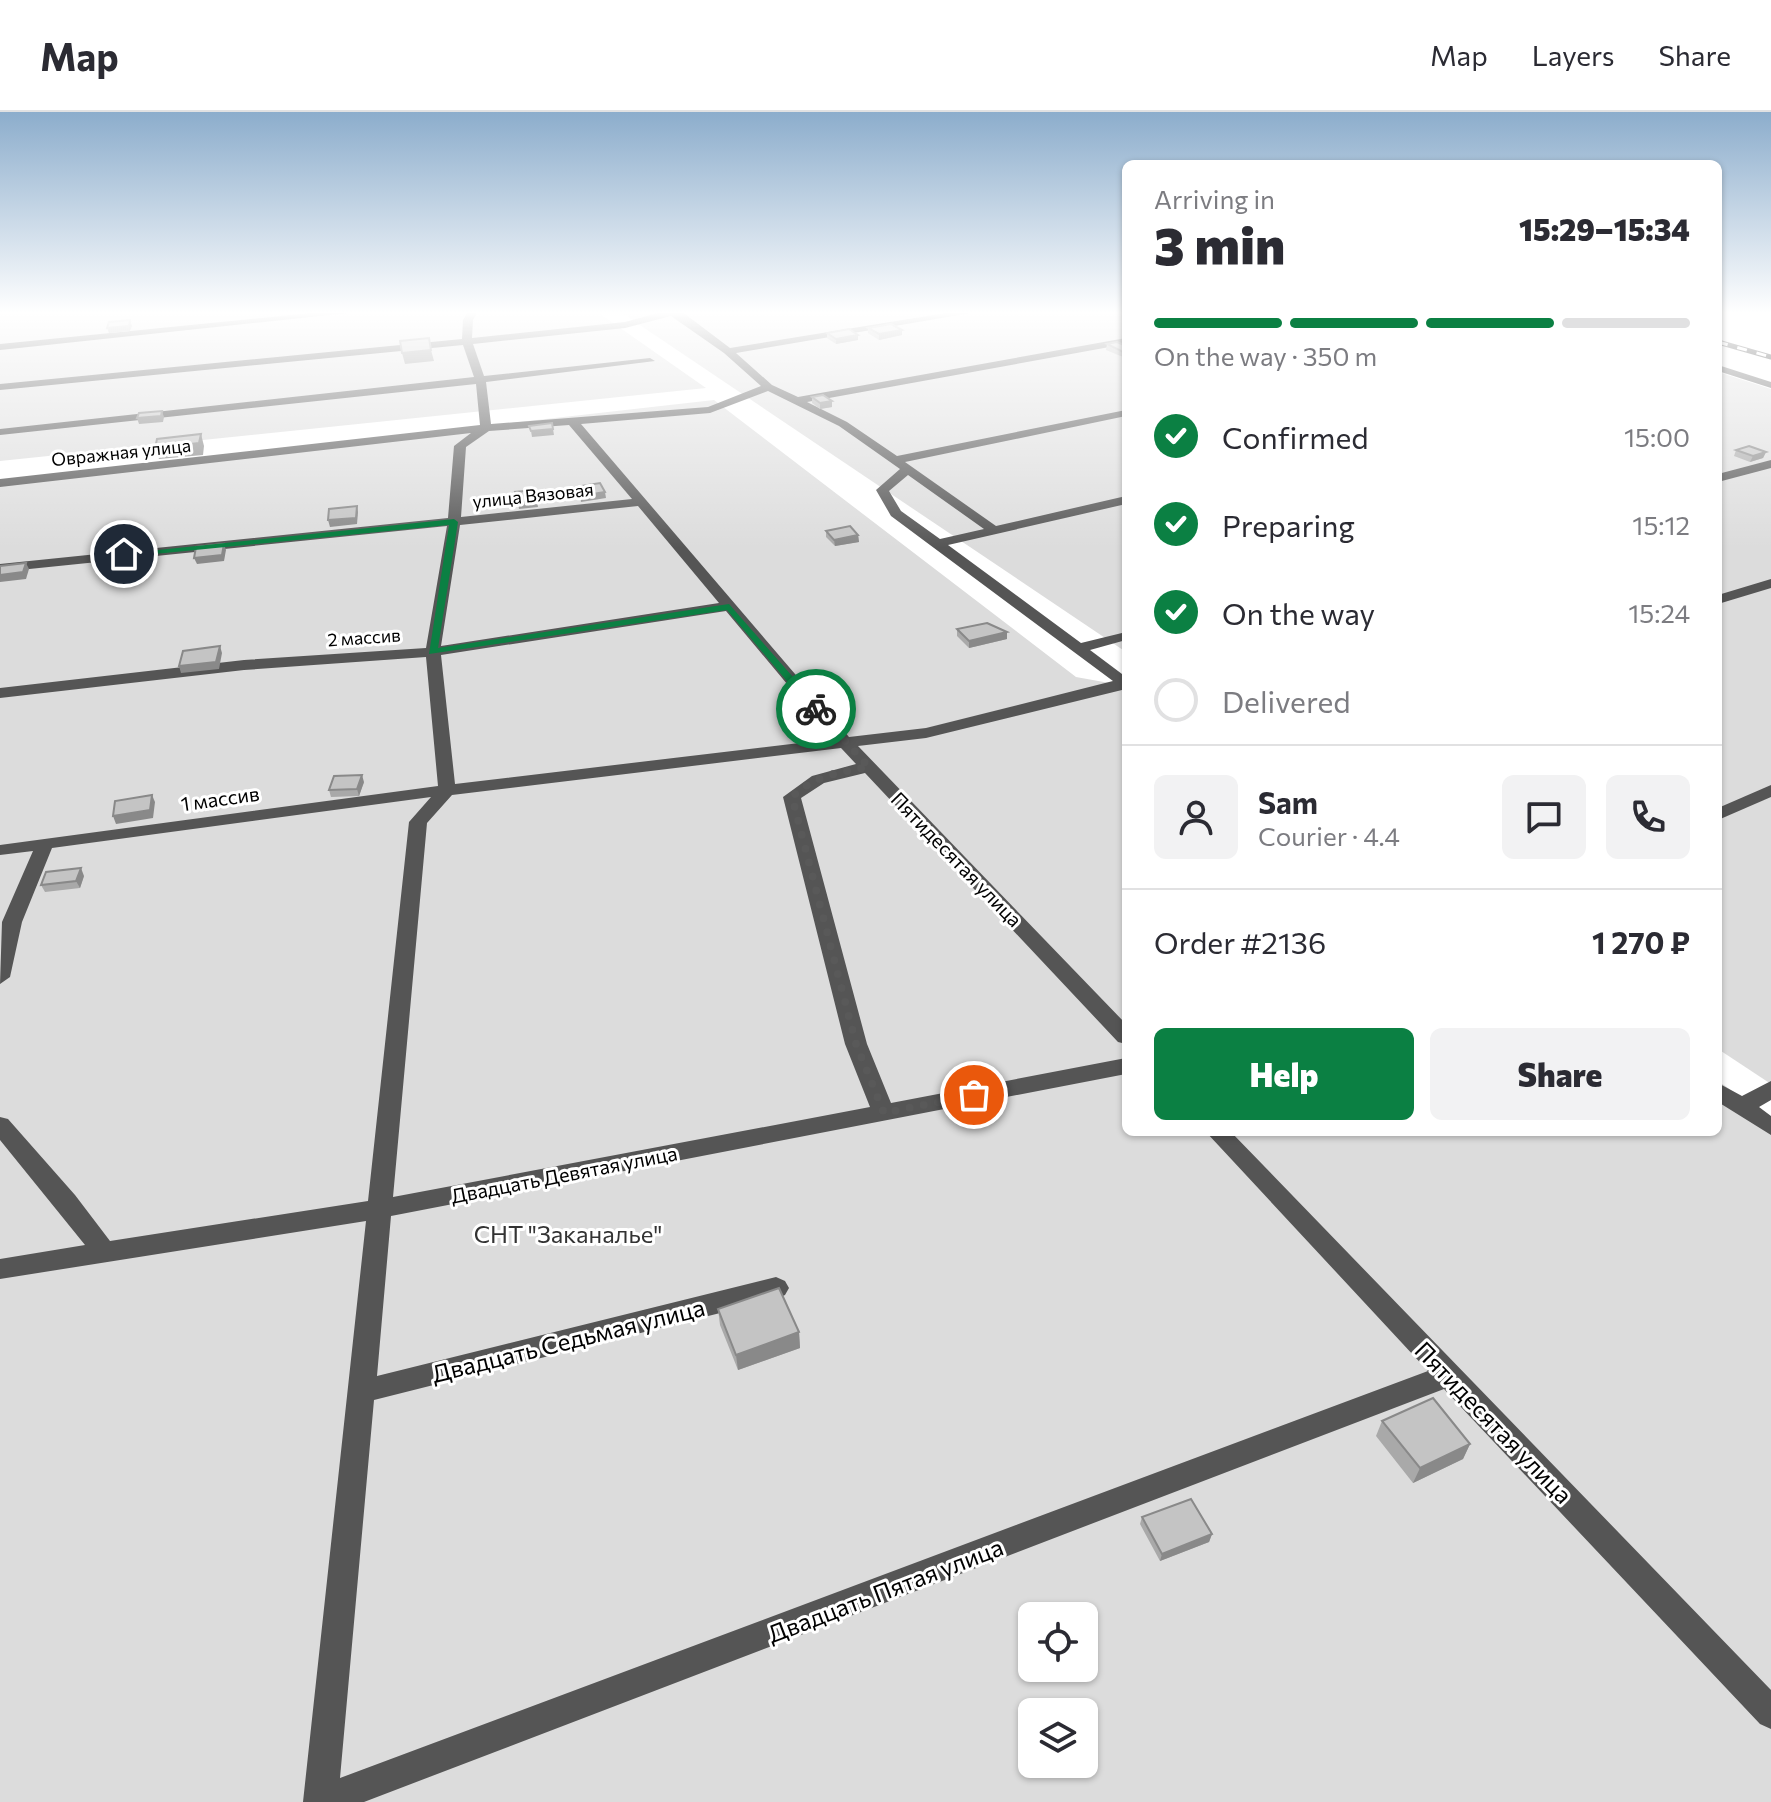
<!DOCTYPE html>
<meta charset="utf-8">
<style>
body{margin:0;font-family:Commissioner,sans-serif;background:#f2f2f3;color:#2b2b33;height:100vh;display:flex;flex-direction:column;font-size:30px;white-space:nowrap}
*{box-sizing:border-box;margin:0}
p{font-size:26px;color:#7c7c81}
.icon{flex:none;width:44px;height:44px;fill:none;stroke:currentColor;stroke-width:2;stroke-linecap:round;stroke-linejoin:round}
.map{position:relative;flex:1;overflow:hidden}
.drawer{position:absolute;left:1122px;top:48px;width:600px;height:976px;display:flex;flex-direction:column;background:#fff;border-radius:12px;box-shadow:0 2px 6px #0004}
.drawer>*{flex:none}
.fabs{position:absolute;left:1018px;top:1490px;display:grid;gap:16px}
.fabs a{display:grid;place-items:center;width:80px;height:80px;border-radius:12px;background:#fff;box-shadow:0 2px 6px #0004;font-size:40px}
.pin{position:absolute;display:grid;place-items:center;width:68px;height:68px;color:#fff;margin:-34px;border:4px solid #fff;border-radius:50%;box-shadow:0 2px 8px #0007}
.courier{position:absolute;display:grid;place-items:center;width:80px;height:80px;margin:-40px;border:6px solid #0b8043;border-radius:50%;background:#fff;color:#222;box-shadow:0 2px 10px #0007}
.summary em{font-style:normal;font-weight:800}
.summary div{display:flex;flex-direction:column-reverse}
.summary{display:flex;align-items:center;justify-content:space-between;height:136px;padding:0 32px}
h1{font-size:52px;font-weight:800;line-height:60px}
.bar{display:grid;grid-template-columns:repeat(4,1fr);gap:12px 8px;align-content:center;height:96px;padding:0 32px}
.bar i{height:10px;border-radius:6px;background:#e1e1e2}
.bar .on{background:#0b8043}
.bar p{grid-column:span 4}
.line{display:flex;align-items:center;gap:20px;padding:0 32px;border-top:2px solid #e1e1e2}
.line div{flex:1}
.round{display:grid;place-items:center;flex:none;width:84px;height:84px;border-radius:12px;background:#f2f2f3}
ol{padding:0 32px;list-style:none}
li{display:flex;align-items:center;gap:24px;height:88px}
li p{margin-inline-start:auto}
li .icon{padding:8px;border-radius:50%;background:#0b8043;color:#fff;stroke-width:4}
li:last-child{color:#7c7c81}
li i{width:44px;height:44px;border:4px solid #e1e1e2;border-radius:50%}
.primary-button{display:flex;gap:16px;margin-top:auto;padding:16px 32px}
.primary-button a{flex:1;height:92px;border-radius:12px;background:#0b8043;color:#fff;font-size:32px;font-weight:800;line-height:92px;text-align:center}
.primary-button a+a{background:#f2f2f3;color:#2b2b33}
header{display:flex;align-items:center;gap:48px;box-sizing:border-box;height:112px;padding:0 40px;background:#fff;border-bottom:2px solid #e1e1e2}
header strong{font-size:38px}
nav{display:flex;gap:44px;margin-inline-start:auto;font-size:28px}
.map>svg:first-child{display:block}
</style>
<header>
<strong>Map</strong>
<nav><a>Map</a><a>Layers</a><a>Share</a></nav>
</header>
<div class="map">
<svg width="1771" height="1690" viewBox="0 0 1771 1690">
<rect width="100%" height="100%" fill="#fff"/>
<!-- green -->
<g fill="#dcdcdc" fill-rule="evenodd">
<polygon points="0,199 596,199 706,276 0,349"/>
<polygon points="619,199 1126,199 1126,540"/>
<polygon points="1718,260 1771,277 1771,972 1718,937"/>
<path d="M714,288L1076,565L1126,574V1020H1718V969L1771,1006V1690H0V369ZM1032,1504H1084V1556H1032ZM1032,1600H1084V1652H1032Z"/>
</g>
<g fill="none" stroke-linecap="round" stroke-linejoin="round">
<!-- minor -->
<g fill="#555" fill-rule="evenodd">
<polygon points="331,199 368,199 0,238 0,232"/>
<path d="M468,199H478L473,208L472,226L625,210L665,199H681L730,236L958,199H983L736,241L772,273L798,285L1126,226V232L807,290L847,310L897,344L1126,298V304L905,350L996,414L1126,384V392L948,433L1081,531L1126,520V528L1090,538L1126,565V577L926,626L858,634L1126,912V932L1118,930L865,661L824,671L801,686L867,932L891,991L1126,946V962L391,1104L377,1264L776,1165L785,1169L789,1176L785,1183L776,1187L374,1288L340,1666L1428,1259L1206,1020H1231L1771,1578V1617L1760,1612L1444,1277L364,1690H303L366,1109L0,1167V1147L85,1133L0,1028V1005L8,1007L75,1083L110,1129L368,1089L409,710L431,685L52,736L22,810L10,865L0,872L2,810L33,739L0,743V733L438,674L426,545L244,558L0,586V576L244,548L426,536L447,414L0,460V452L448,406L454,334L471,321L0,375V367L480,313L476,272L0,323V317L474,265L463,233L0,278V272L462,227L463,208ZM671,204L724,241L761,274L708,295L491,312L486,270L655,249L650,246L484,264L473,232L625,216ZM768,279L839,314L900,357L876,378L891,404L1113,569L926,616L849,625L581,312L710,301ZM569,313L632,387L461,405L466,335L489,319ZM908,363L984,417L940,427L901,399L889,379ZM638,394L719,491L441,534L460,413ZM726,499L833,627L455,672L441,543ZM841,636L856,652L812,664L783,685L845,932L870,995L393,1085L427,711L452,683Z"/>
<polygon points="1718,253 1771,270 1771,276 1718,259"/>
<polygon points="1771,348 1771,356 1718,370 1718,362"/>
<polygon points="1771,467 1771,476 1718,492 1718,483"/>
<polygon points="1771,673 1771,685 1718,708 1718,696"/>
<polygon points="1771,969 1771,988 1759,995 1771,1004 1771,1023 1718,990 1718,971 1742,984"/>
</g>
<defs>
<polyline id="rail" points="1718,230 1771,245"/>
</defs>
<!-- rail casing -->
<use href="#rail" stroke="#000" stroke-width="5"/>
<!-- rail -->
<use href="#rail" stroke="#fff" stroke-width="3" stroke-dasharray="10" stroke-linecap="butt"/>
</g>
<!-- wall -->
<g fill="#a9a9a9">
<polygon points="868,216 902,223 879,228 868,221"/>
<polygon points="827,221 858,228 836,232 827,226"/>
<polygon points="1107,232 1126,234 1123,245 1106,238"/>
<polygon points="812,285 832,295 820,297 812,291"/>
<polygon points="1736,338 1766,340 1763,346 1750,350 1734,344"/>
<polygon points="826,419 858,423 859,430 835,434 826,425"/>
<polygon points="957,517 1007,527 969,536 957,524"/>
<polygon points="364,670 359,684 331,685 329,678"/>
<polygon points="84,764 80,776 45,780 41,773"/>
<polygon points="718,1197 799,1220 800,1236 738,1258 720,1213"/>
<polygon points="1382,1309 1470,1332 1463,1347 1413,1371 1376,1324"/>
<polygon points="1142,1405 1212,1422 1209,1430 1160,1449 1140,1412"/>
</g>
<!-- shaded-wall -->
<g fill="#898989">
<polygon points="130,208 132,214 130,219 109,221 107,216"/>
<polygon points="902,218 902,223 879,228 879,222"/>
<polygon points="858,223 858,228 836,232 836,227"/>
<polygon points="431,238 434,249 405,252 402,241"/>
<polygon points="832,289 832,295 820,297 820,291"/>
<polygon points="162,299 164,305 163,310 139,312 137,306"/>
<polygon points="553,317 554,323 532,325 531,319"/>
<polygon points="201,322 204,334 203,343 159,347 155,336"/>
<polygon points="1766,340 1763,346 1750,350 1753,344"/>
<polygon points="605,380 606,386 581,390 580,384"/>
<polygon points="537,389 538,395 519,397 518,391"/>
<polygon points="357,394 358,400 357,412 330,415 328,408"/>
<polygon points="858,423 859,430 835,434 834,428"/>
<polygon points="224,432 226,438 224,449 197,452 194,446"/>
<polygon points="26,451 29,457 26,467 0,470 0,463"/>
<polygon points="1007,520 1007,527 969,536 969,529"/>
<polygon points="220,534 222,541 219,557 181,561 179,554"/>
<polygon points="362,663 364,670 359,684 357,677"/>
<polygon points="152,683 155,690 153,706 116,712 113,704"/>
<polygon points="81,756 84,764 80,776 76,769"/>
<polygon points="799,1220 800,1236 738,1258 736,1243"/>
<polygon points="1470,1332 1463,1347 1413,1371 1420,1356"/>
<polygon points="1212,1422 1209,1430 1160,1449 1162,1442"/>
</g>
<!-- building -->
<g fill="#c4c4c4" stroke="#898989" stroke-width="2">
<polygon points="130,208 129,214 107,216 109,210"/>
<polygon points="891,212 902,218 879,222 868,216"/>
<polygon points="849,217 858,223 836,227 827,221"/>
<polygon points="429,226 431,238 402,241 400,229"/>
<polygon points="1117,230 1126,234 1126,239 1123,240 1107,232"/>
<polygon points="823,283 832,289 820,291 812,285"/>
<polygon points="162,299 161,304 137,306 139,301"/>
<polygon points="552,311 553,317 531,319 529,314"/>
<polygon points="201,322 199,331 155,336 157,327"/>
<polygon points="1749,334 1766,340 1753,344 1736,338"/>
<polygon points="600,371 605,380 580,384 575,375"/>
<polygon points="535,378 537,389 518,391 515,380"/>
<polygon points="357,394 356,406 328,408 329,397"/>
<polygon points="850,414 858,423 834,428 826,419"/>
<polygon points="224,432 222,443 194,446 196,435"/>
<polygon points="26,451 23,460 0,463 0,454"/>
<polygon points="987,511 1007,520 969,529 957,517"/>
<polygon points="220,534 216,550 179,554 183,539"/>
<polygon points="362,663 357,677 329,678 334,664"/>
<polygon points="152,683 150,698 113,704 115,689"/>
<polygon points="81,756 76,769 41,773 46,760"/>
<polygon points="779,1176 799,1220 736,1243 718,1197"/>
<polygon points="1433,1286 1470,1332 1420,1356 1382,1309"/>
<polygon points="1191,1387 1212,1422 1162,1442 1142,1405"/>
</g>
<!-- sky -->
<linearGradient id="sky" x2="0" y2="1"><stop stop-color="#8cadcc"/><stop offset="0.46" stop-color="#fff"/><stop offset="1" stop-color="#fff" stop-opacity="0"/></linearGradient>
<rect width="1771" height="436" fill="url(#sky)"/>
<!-- route -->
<polygon fill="#0b8043" points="454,407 458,410 438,536 729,492 821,597 812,599 727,498 429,542 449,413 124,445 120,442"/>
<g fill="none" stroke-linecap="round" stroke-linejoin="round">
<!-- done -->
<path stroke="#595959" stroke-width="8" stroke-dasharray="0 14.4" d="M816,597L869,655C839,660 814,664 792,685L856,932L884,1001L974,983"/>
</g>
<g text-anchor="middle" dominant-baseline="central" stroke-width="6" stroke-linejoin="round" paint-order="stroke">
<!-- far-street labels -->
<g font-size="18" fill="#000" stroke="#fff">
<text transform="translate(121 340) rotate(-6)">Овражная улица</text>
<text transform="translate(533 383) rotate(-6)">улица Вязовая</text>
<text transform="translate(364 525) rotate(-4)">2 массив</text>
</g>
<!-- street labels -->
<g font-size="20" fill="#000" stroke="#fff">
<text transform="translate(220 686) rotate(-8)">1 массив</text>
<text transform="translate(957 747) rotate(46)">Пятидесятая улица</text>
<text transform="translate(564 1062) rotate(-11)">Двадцать Девятая улица</text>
</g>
<!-- near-park labels -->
<g font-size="24" fill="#333" stroke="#fff">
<text x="568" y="1121">СНТ "Заканалье"</text>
</g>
<!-- near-street labels -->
<g font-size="24" fill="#000" stroke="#fff">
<text transform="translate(568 1228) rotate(-14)">Двадцать Седьмая улица</text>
<text transform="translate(1494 1310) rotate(46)">Пятидесятая улица</text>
<text transform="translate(885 1478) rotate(-21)">Двадцать Пятая улица</text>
</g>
</g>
</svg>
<div class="fabs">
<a><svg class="icon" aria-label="locate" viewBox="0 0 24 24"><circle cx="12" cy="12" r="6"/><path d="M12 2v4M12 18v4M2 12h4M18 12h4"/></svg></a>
<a><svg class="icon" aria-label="layers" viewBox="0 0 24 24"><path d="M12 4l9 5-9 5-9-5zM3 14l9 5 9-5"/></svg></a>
</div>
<div class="pin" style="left:974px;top:983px;background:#ea580c"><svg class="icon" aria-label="bag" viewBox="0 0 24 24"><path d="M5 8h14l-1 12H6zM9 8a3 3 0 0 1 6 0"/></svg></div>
<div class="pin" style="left:124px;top:442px;background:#1f2937"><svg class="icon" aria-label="home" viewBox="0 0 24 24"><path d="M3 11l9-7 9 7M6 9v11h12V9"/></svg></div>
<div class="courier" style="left:816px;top:597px"><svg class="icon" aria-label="bike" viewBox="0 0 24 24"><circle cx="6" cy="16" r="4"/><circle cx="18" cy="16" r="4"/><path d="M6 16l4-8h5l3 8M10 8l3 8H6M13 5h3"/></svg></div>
<section class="drawer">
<div class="summary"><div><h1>3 min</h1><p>Arriving in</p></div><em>15:29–15:34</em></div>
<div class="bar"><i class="on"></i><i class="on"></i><i class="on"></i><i></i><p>On the way · 350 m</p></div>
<ol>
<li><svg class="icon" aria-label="check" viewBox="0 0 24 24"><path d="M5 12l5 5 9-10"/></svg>Confirmed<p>15:00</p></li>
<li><svg class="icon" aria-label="check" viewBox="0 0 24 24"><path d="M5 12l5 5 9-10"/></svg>Preparing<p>15:12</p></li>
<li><svg class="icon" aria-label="check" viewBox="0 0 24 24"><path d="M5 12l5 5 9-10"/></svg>On the way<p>15:24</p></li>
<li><i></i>Delivered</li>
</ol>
<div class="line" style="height:144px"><a class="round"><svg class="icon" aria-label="person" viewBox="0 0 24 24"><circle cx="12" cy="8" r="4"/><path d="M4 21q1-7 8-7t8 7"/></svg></a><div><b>Sam</b><p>Courier · 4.4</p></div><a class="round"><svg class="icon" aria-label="chat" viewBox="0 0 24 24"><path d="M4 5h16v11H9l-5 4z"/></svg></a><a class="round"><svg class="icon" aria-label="phone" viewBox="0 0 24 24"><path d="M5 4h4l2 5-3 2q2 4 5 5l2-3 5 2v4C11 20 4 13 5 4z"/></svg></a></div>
<div class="line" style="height:104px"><div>Order #2136</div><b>1 270 ₽</b></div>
<div class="primary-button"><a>Help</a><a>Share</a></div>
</section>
</div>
